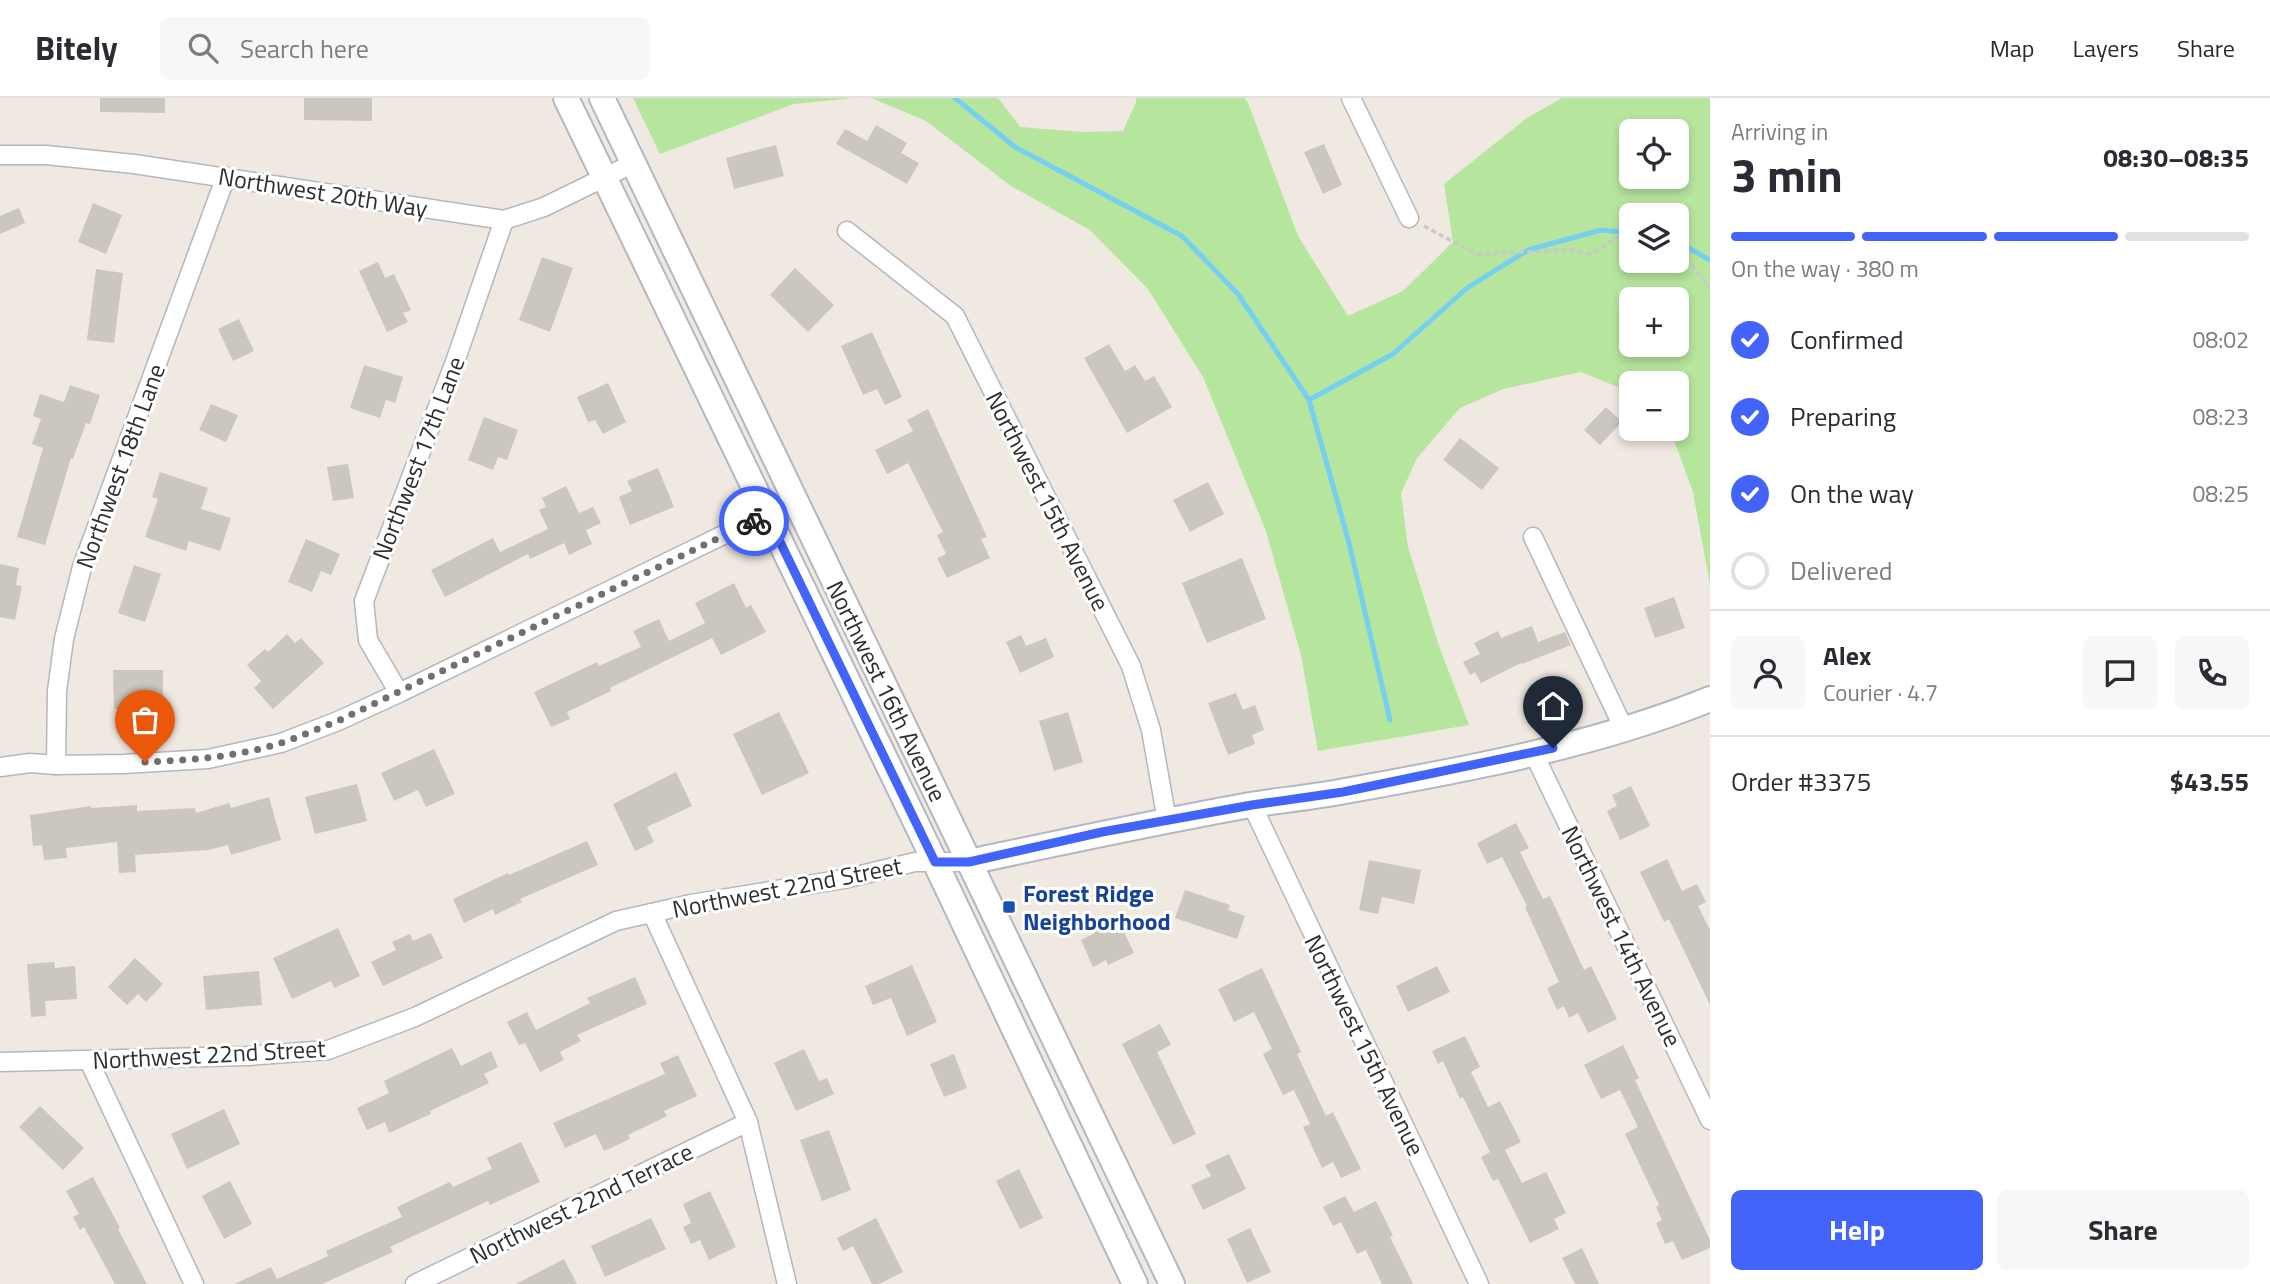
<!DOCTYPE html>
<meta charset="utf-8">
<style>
body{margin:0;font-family:"Titillium Web",sans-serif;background:#f7f7f7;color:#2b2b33;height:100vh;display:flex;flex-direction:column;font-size:26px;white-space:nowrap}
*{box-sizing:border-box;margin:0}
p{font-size:23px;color:#7c7c81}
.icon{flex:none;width:38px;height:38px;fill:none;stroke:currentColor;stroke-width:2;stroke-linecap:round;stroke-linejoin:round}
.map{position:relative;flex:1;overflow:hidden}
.sheet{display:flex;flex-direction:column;background:#fff;width:560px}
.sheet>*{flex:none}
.fabs{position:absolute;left:1619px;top:21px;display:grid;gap:14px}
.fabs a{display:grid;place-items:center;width:70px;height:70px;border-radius:10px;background:#fff;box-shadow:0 4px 10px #0003;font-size:35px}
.pin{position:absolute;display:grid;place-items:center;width:60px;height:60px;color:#fff;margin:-72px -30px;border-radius:50% 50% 50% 0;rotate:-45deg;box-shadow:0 0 7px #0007}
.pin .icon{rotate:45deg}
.courier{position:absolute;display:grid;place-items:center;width:70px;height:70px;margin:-35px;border:5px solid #4264fb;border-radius:50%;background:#fff;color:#222;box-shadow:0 2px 9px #0007}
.summary em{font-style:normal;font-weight:700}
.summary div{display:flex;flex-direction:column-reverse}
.summary{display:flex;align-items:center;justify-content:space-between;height:119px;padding:0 21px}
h1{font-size:46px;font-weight:700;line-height:52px}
.bar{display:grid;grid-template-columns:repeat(4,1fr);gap:10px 7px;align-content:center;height:84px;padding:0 21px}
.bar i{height:9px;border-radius:5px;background:#e1e1e2}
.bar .active{background:#4264fb}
.bar p{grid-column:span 4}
.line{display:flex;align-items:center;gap:18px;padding:0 21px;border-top:2px solid #e1e1e2}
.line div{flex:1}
.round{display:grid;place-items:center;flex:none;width:74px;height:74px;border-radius:10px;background:#f7f7f7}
ol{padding:0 21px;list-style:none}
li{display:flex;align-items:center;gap:21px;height:77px}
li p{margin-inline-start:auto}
li .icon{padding:7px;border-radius:50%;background:#4264fb;color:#fff;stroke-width:4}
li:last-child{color:#7c7c81}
li i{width:38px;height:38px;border:4px solid #e1e1e2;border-radius:50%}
.primary-button{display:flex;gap:14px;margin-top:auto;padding:14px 21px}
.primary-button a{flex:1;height:80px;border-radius:10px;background:#4264fb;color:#fff;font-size:28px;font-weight:700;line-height:80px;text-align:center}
.primary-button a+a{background:#f7f7f7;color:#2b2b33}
header{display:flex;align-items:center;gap:42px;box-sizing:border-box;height:98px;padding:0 35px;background:#fff;border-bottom:2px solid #e1e1e2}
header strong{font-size:33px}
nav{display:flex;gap:38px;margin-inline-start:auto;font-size:24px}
.search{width:490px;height:63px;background:#f7f7f7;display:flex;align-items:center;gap:18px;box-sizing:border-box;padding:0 24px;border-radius:10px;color:#7c7c81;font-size:26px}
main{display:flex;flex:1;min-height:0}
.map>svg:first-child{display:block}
</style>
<header>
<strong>Bitely</strong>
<div class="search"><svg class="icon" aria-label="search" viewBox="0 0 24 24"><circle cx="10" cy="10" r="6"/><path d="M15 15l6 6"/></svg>Search here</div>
<nav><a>Map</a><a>Layers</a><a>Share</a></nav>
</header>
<main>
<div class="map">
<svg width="1710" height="1186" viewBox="0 0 1710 1186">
<rect width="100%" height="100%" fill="#efe9e1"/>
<!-- green -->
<g fill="#b6e59e" fill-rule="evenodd">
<polygon points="633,0 853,0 794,6 660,56"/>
<path d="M871,0H998L1020,29L1083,34L1123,33L1136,4V0H1244L1248,5L1298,138L1348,218L1403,193L1453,144L1444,86L1527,20L1562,0H1710V487L1693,394L1674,342L1662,331H1676V285H1631V301L1620,290L1581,274L1503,291L1460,310L1417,360L1401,395L1408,449L1439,548L1469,627L1318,653L1301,557L1266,433L1203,279L1148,191L1090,132L1011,88L926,23ZM1631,33H1676V79H1631ZM1631,117H1676V163H1631ZM1631,201H1676V247H1631Z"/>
</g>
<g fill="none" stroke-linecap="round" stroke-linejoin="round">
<!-- stream -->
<g stroke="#75cff0" stroke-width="5">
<polyline points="955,0 1015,49 1182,138 1238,196 1309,302 1393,256 1467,190 1528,152 1601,132 1631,135"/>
<polyline points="1676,143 1710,162"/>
<polyline points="1309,302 1349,445 1390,622"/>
</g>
</g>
<!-- building -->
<g fill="#cbc7bf">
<polygon points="100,0 165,0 165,15 100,14"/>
<polygon points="304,0 372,0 372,23 304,22"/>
<polygon points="876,27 907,45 901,55 919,65 907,86 836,46 845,31 867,43"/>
<polygon points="1324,46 1342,87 1323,96 1304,54"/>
<polygon points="776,47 784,78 734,91 726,60"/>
<polygon points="93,105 122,117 106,156 78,144"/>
<polygon points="19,110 25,125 0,136 0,118"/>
<polygon points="542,159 573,170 550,234 519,222"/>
<polygon points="378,164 385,180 394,176 411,212 403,215 408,224 387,234 359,173"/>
<polygon points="795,170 834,207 808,234 770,197"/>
<polygon points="96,171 123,175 114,245 87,242"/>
<polygon points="239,221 254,253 233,263 218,231"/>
<polygon points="872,234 902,299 885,307 877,291 863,297 841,248"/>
<polygon points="1109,246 1125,273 1135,267 1145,283 1154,278 1172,309 1127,335 1084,260"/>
<polygon points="364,267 403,279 395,305 386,302 380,320 350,310"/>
<polygon points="608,285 626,324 603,336 595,322 588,324 577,299"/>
<polygon points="70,287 100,297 90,326 86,325 73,361 71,360 45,447 17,439 43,350 32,346 41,321 33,318 40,296 64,304"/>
<polygon points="211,306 238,317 226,344 199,332"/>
<polygon points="1606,309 1622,324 1600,347 1584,332"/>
<polygon points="928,311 987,439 981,441 990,460 947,480 937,460 946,456 937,437 943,434 908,365 887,376 875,352 913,333 907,322"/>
<polygon points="484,319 518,332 507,362 498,359 493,372 468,362"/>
<polygon points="1460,340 1499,370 1482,392 1443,362"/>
<polygon points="348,366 354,400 333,403 327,369"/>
<polygon points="658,370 674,409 630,427 619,399 632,393 627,383"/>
<polygon points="160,374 208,390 201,411 231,420 220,453 189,443 186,453 145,439 158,401 152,399"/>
<polygon points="1208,384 1224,416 1190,434 1173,402"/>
<polygon points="566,388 579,415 593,409 601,425 586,432 592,446 569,457 564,445 530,461 528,456 445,499 431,472 493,440 500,454 548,431 539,412 546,409 542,400"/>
<polygon points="306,441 340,456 331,477 321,473 312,494 288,484"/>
<polygon points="1242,460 1266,521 1207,545 1182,485"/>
<polygon points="0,466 19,470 16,487 22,488 15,522 0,519"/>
<polygon points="134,467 161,476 145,524 118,515"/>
<polygon points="734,485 746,510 751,507 766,534 721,557 712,540 610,590 611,593 567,614 570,621 551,629 534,594 597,564 599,568 641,549 633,533 659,521 669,543 705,525 695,505"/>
<polygon points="1674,499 1685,530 1655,540 1644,510"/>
<polygon points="1532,528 1538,544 1565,534 1571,547 1522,566 1521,565 1481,585 1475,574 1470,577 1463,564 1480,556 1474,545 1498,533 1501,540"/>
<polygon points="287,536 295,545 301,540 324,565 273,611 254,590 261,583 247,567 265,551 268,554"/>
<polygon points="1021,537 1026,548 1046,540 1054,559 1020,575 1006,544"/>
<polygon points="113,572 163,572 163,628 145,628 145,611 114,611"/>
<polygon points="1236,595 1243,612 1255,607 1264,632 1252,637 1255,646 1228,657 1208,605"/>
<polygon points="779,614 809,675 762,697 733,636"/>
<polygon points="1068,614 1083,664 1054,673 1039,623"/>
<polygon points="434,651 455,696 426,709 418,692 394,703 381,675"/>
<polygon points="676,674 692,708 647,729 654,744 635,753 613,706"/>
<polygon points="357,686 367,723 315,736 305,699"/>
<polygon points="1631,688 1650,728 1620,742 1607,713 1617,708 1612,697"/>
<polygon points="269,699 281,742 231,757 228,747 208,752 135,757 136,774 119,775 117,744 66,750 67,760 44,762 42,747 33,748 30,717 91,708 91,710 137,707 137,713 195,710 196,715 229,705 231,710"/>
<polygon points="1516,725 1529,750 1520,754 1543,801 1550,798 1584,872 1591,868 1617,921 1588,935 1578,915 1569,920 1564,908 1557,912 1547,890 1559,884 1525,809 1527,808 1502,759 1487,766 1477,745"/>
<polygon points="587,743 598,767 520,801 522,804 495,817 493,811 464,825 453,801 508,775 509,777"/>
<polygon points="1667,761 1682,793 1697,786 1706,804 1698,808 1710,832 1710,907 1669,821 1664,824 1640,774"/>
<polygon points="1369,762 1421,772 1414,806 1382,799 1378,816 1359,812"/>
<polygon points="1185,792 1230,807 1228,812 1245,818 1237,841 1175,820"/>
<polygon points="1116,817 1134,855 1108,867 1106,862 1093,869 1081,842 1095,835 1092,828"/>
<polygon points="338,830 360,878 334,890 331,883 292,901 273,860"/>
<polygon points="431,835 443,860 383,888 371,864 396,852 392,844 410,836 413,843"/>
<polygon points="135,860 163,886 146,904 138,896 127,907 108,889"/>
<polygon points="54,864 55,870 75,868 77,901 45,903 46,918 31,919 27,866"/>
<polygon points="912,867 937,924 907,938 891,900 873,907 865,888"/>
<polygon points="1437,868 1450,894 1408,914 1396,888"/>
<polygon points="1262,870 1301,954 1297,956 1326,1018 1333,1014 1361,1071 1341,1080 1333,1064 1322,1070 1303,1029 1310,1026 1294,992 1283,997 1263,956 1272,951 1254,914 1234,924 1218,891"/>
<polygon points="259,873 262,907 206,912 203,878"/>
<polygon points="635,879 647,906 577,937 581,943 560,954 564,962 540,974 525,945 519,947 507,924 527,914 536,932 590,905 587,900"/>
<polygon points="1160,926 1171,947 1157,954 1196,1036 1173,1047 1122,946"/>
<polygon points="1465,938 1480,969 1471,974 1488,1009 1500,1003 1521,1044 1505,1052 1522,1085 1546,1074 1566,1115 1554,1121 1559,1131 1530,1145 1498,1081 1493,1083 1481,1059 1490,1054 1463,999 1460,1001 1443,963 1438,966 1432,953"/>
<polygon points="1623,947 1639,980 1635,982 1644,1001 1710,1142 1710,1150 1682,1162 1673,1143 1665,1146 1656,1125 1662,1122 1656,1109 1659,1107 1625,1036 1638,1029 1620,992 1601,1001 1584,967"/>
<polygon points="452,950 461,968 491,953 498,969 484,976 489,985 430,1013 431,1016 389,1035 385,1024 367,1032 357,1010 389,995 384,983"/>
<polygon points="804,951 819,983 827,980 834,996 796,1013 774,965"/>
<polygon points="954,956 967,990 944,999 930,966"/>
<polygon points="678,957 697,998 664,1013 667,1018 628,1037 630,1041 604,1053 596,1036 565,1050 553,1025 665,976 660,965"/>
<polygon points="40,1008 84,1050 63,1072 19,1029"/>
<polygon points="224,1011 240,1046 187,1071 171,1036"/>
<polygon points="829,1032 851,1092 822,1103 800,1042"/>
<polygon points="521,1044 540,1084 490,1107 488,1103 390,1149 393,1154 322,1186 234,1186 271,1169 277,1181 328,1158 326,1153 402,1119 397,1109 450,1084 453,1089 492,1071 487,1060"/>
<polygon points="1229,1056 1246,1091 1203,1112 1191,1087 1211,1078 1205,1067"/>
<polygon points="1019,1071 1043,1120 1020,1131 996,1083"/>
<polygon points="93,1079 120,1130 118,1131 147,1186 115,1186 84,1129 80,1132 73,1119 79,1116 66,1093"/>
<polygon points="230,1083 252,1126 224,1141 202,1098"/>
<polygon points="710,1093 736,1149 709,1162 700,1142 691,1146 683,1129 691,1125 683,1106"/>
<polygon points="1345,1098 1354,1114 1376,1103 1393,1138 1390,1139 1413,1186 1382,1186 1366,1152 1357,1156 1341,1124 1333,1128 1323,1109"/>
<polygon points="651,1120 666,1151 605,1179 591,1148"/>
<polygon points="876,1120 903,1174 879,1186 872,1186 853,1148 843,1153 837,1140"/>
<polygon points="1250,1130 1271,1174 1247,1185 1227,1141"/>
<polygon points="1582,1150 1599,1186 1575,1186 1562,1160"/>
<polygon points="564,1161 577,1186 516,1186"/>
</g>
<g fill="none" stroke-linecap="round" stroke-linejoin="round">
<defs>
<g id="street">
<polyline points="1351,0 1409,120"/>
<polyline points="0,57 46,57 134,66 504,122 544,109 634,65"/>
<polyline points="847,133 955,218 1131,568 1151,632 1167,723"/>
<polyline points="1533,439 1624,631"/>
<polyline points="399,595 368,542 364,503 456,261 504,122"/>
<polyline points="1533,654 1710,1022"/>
<polyline points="56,667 57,593 64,541 82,469 226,78"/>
<polyline points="0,669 30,665 56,667 123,666 208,661 281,645 338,623 399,595 795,402"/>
<polyline points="1252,707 1479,1186"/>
<polyline points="652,815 748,1024 787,1186"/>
<polyline points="89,963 194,1186"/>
<polyline points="0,964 248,958 328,952 415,919 616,823 691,806 844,781 915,764 969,764"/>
<polyline points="415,1186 748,1024"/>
</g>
<g id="secondary">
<polyline points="566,0 935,764 1135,1186"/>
<polyline points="602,0 1172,1186"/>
<path d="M969,764C1063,744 1156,724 1250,707C1282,702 1314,699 1345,693C1468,671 1594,648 1710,601"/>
</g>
</defs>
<!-- street casing -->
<use href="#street" stroke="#b4b7c1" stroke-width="21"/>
<!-- secondary casing -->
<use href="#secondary" stroke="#b4b7c1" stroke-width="28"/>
<!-- path -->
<g stroke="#c9c9c9" stroke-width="3.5" stroke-dasharray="5 3.5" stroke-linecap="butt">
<polyline points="1424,128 1476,156 1570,152 1592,156 1619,138 1631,135"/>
<polyline points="1676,147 1710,190"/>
</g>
<!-- street -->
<use href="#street" stroke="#fff" stroke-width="18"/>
<!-- secondary -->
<use href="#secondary" stroke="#fff" stroke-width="24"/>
</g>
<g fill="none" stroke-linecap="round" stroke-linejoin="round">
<!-- done -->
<path stroke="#726f6d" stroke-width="7" stroke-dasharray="0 12.6" d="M145,664C191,662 237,659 281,645C300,639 319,630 338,623L754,423"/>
<!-- route -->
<polyline stroke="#4264fb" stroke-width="9" points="754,423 767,417 935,764 969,764 1102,734 1252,707 1343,694 1553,650"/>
</g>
<!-- markers -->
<rect fill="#1a4fb4" stroke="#fff" stroke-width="2.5" x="1002" y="802" width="14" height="14" rx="3.5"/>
<g text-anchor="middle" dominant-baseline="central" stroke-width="6" stroke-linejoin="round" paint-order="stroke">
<!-- street labels -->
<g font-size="24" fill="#2e2e2e" stroke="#fff">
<text transform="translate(323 94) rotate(9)">Northwest 20th Way</text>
<text transform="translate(418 360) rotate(-69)">Northwest 17th Lane</text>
<text transform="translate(120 368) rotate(-70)">Northwest 18th Lane</text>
<text transform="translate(1048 403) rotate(63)">Northwest 15th Avenue</text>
<text transform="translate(887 593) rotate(64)">Northwest 16th Avenue</text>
<text transform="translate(787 789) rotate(-11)">Northwest 22nd Street</text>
<text transform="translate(1622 838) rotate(64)">Northwest 14th Avenue</text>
<text transform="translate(1365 947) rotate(64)">Northwest 15th Avenue</text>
<text transform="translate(209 956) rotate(-3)">Northwest 22nd Street</text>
<text transform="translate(581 1105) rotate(-26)">Northwest 22nd Terrace</text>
</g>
<!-- transit labels -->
<g font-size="24" font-weight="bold" fill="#164399" stroke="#fff" text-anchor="start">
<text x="1023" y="795">Forest Ridge<tspan x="1023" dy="28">Neighborhood</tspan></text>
</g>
</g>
</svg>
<div class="fabs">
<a><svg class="icon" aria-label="locate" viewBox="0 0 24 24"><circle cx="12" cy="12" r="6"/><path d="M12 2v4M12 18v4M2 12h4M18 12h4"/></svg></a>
<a><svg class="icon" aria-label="layers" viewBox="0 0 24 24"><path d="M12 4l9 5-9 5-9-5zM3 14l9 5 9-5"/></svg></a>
<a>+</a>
<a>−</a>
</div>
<div class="pin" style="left:145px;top:664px;background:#ea580c"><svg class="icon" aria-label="bag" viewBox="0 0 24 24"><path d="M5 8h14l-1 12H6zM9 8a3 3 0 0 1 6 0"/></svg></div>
<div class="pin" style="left:1553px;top:650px;background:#1f2937"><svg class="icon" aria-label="home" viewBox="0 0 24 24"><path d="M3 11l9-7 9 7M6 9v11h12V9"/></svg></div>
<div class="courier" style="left:754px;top:423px"><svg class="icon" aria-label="bike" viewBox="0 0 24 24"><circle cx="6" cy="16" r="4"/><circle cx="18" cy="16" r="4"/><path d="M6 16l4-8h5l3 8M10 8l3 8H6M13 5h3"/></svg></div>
</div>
<section class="sheet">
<div class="summary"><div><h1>3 min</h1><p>Arriving in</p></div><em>08:30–08:35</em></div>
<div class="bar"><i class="active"></i><i class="active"></i><i class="active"></i><i></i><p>On the way · 380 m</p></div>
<ol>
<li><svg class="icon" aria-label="check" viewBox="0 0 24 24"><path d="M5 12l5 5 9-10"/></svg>Confirmed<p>08:02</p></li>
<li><svg class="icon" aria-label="check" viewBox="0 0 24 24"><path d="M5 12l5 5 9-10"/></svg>Preparing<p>08:23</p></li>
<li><svg class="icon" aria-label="check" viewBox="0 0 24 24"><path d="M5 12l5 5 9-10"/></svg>On the way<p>08:25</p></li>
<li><i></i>Delivered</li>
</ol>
<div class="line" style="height:126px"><a class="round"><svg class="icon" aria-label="person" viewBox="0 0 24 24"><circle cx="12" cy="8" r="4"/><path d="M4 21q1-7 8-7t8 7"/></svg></a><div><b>Alex</b><p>Courier · 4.7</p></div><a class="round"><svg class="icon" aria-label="chat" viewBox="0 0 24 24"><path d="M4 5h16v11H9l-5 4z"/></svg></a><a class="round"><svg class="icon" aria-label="phone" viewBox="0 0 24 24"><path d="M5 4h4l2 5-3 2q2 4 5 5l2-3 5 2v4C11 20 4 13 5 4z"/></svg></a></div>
<div class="line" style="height:91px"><div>Order #3375</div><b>$43.55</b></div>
<div class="primary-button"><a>Help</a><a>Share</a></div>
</section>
</main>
